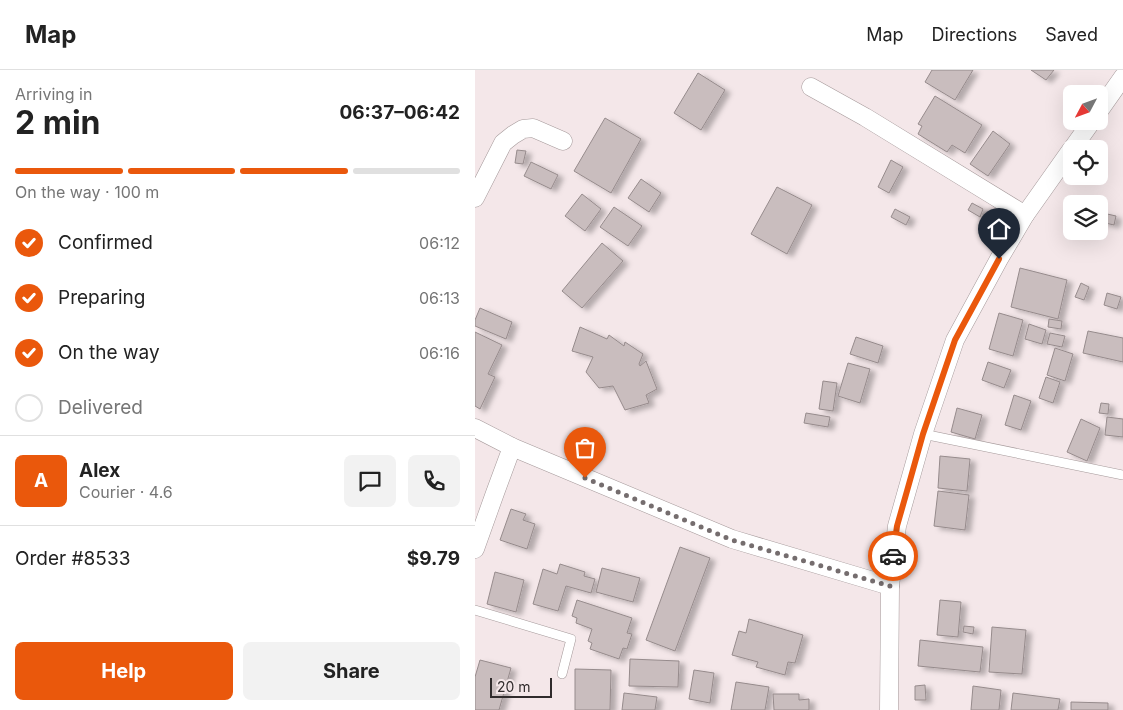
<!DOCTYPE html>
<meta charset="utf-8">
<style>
body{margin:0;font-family:Inter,sans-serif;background:#f2f2f2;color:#222;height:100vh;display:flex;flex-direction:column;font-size:19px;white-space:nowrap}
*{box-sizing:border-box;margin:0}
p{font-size:16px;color:#767676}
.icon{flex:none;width:28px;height:28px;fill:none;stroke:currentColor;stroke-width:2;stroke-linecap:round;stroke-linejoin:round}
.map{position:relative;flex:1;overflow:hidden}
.side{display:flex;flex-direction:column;background:#fff;width:475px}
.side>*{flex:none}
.needle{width:32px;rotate:229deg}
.controls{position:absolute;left:588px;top:15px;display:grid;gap:10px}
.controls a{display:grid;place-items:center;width:45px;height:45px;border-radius:8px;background:#fff;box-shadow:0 5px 20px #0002;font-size:25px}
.scale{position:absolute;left:15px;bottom:12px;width:62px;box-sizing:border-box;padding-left:5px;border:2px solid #302b2c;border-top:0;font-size:14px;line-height:18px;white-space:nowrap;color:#302b2c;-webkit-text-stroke:4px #f4e7e9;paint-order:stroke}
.pin{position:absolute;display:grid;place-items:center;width:42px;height:42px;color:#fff;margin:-51px -21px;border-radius:50% 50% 50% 0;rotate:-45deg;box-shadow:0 0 5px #0007}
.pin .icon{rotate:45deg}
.courier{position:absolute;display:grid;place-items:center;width:50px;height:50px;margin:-25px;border:4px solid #ea580c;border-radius:50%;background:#fff;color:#222;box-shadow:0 1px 6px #0007}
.overview em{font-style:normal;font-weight:700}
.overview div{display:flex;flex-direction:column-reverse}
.overview{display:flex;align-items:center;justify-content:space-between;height:85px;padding:0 15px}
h1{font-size:32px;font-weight:700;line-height:38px}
.bar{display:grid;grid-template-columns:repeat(4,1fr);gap:8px 5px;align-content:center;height:60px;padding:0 15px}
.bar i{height:6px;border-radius:4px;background:#e0e0e0}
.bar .on{background:#ea580c}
.bar p{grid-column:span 4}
.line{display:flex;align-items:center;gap:12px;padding:0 15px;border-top:1px solid #e0e0e0}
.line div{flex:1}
.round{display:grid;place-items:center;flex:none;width:52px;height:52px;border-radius:8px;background:#f2f2f2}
ol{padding:0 15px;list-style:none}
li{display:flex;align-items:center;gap:15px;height:55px}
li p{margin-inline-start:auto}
li .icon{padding:5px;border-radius:50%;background:#ea580c;color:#fff;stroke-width:4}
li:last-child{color:#767676}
li i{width:28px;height:28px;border:2px solid #e0e0e0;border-radius:50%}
.action{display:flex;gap:10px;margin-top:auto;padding:10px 15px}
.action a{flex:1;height:58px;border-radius:8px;background:#ea580c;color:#fff;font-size:20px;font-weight:700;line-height:58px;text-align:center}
.action a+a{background:#f2f2f2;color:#222}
header{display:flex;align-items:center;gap:30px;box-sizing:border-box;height:70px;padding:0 25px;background:#fff;border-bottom:1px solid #e0e0e0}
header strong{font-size:24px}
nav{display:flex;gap:28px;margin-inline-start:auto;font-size:18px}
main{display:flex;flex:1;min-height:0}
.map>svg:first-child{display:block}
</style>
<header>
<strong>Map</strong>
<nav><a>Map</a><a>Directions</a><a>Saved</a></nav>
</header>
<main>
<section class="side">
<div class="overview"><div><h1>2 min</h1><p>Arriving in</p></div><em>06:37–06:42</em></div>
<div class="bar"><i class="on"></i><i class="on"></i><i class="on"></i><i></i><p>On the way · 100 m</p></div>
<ol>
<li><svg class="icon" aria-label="check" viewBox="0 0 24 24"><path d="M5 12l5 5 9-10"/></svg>Confirmed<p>06:12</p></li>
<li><svg class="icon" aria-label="check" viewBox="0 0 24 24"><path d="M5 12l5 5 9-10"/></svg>Preparing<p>06:13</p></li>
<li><svg class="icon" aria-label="check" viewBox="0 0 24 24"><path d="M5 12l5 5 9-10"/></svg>On the way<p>06:16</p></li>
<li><i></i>Delivered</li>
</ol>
<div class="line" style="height:90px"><b class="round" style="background:#ea580c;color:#fff">A</b><div><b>Alex</b><p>Courier · 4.6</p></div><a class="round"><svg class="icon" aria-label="chat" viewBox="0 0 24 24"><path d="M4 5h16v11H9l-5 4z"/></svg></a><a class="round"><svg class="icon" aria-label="phone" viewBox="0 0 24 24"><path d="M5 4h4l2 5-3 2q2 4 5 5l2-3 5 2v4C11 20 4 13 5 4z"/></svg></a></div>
<div class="line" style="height:65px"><div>Order #8533</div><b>$9.79</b></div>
<div class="action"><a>Help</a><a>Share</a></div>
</section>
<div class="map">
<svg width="648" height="640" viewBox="0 0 648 640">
<defs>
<filter id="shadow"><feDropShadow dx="5.5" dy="3" stdDeviation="2.5" flood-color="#0004"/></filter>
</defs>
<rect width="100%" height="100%" fill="#f4e7e9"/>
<!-- building -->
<g fill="#c9bdbe" stroke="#968b8c" filter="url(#shadow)">
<polygon points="457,0 498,0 480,30 450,12"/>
<polygon points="556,0 579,0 571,10"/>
<polygon points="223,3 250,20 226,60 199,43"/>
<polygon points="460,26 507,55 490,83 477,75 472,82 443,64 447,56 443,54"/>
<polygon points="130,48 166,69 136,123 99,101"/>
<polygon points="518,61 535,74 513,106 495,94"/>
<polygon points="42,80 51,81 48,94 40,93"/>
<polygon points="416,90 428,97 414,123 403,117"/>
<polygon points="56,92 83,105 76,119 49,106"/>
<polygon points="166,109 186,123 174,142 153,128"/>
<polygon points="302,117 337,135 312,184 276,164"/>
<polygon points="107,124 126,139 110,161 90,146"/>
<polygon points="497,133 508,139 505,147 493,140"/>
<polygon points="139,137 167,156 153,176 125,157"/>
<polygon points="420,139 435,147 431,155 416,147"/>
<polygon points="628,143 641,146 639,155 626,152"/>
<polygon points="127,173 148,191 107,238 87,221"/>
<polygon points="545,198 592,210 583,249 536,237"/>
<polygon points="606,213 614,217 609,230 600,227"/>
<polygon points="632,223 646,227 642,239 629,235"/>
<polygon points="5,238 37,252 31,269 0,256 0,250"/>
<polygon points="524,243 548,250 538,286 514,279"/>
<polygon points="574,249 587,251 586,259 573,257"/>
<polygon points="554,254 571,260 567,274 550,269"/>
<polygon points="105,257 132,269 134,265 149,276 150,272 168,284 164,294 165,296 171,291 182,319 171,325 174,333 150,340 138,316 124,318 111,302 118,287 97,281"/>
<polygon points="613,261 648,268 648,292 608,283"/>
<polygon points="0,262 27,275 13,304 20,307 5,339 0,336"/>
<polygon points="575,263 590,266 587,277 572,274"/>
<polygon points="381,267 408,276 403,293 375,284"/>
<polygon points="580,278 598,284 590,311 572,305"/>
<polygon points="513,292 536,300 529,318 507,310"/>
<polygon points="373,293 395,299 385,333 363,326"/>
<polygon points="571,307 585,312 578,333 564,328"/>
<polygon points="348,311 362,313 358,341 344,339"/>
<polygon points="539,325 556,331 546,360 530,355"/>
<polygon points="626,333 634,334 633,344 624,343"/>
<polygon points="482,338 507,345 500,369 476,362"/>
<polygon points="331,343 355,347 353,357 329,353"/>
<polygon points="632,347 648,349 648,367 630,365"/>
<polygon points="606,349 625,358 612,391 592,382"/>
<polygon points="465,386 495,389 492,421 463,418"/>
<polygon points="463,421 494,425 490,460 459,456"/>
<polygon points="36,439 51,444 48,450 60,454 52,479 25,470"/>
<polygon points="205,477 235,488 200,581 171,570"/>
<polygon points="85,494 110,502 109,506 120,509 116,523 91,516 83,541 58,534 68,499 82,504"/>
<polygon points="127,498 165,508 158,532 121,522"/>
<polygon points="20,502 49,510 41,542 12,534"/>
<polygon points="102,530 157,548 152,563 157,564 152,579 148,578 144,589 115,579 117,573 113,571 117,559 101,553 102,548 97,546"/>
<polygon points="465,530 486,532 483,567 462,565"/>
<polygon points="274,549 328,565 320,593 313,592 310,605 281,597 283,592 257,585 264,561 271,563"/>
<polygon points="489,556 499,557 498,564 488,562"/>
<polygon points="517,557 551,560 547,604 514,602"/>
<polygon points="445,570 508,577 505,602 443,596"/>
<polygon points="155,589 204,591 203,617 154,616"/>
<polygon points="5,590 36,598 24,640 0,640 0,607"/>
<polygon points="100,599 136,600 135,640 100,640"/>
<polygon points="219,600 239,603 235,633 214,629"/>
<polygon points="261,612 294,617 290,640 256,640"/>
<polygon points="450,615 451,630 440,630 440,616"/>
<polygon points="498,616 526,620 524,640 496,640"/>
<polygon points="149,623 182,627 180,640 147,640"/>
<polygon points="538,623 585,629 583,640 536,640"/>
<polygon points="298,624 324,624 324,630 334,629 334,640 299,640"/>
<polygon points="596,632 633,633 633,640 596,640"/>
</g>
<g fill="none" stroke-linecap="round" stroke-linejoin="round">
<defs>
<g id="lane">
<polyline points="448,364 648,405"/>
<polyline points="0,540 96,569 87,604"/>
</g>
<g id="street">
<polyline points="336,17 390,47 550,145"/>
<polyline points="624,41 648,7"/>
<polyline points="597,79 617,51"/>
<polyline points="0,128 28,73 38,65 48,59 58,58 88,71"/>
<polyline points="0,358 37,377 257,469 415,516"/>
<polyline points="0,479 20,423 37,377"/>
<polyline points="414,640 415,516 422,456 448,364 480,270 524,189 550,145 596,80"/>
</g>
</defs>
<!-- lane casing -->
<use href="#lane" stroke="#a5999a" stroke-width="10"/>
<!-- street casing -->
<use href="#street" stroke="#a5999a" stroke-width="19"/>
<!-- lane -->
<use href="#lane" stroke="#fff" stroke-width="9"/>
<!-- street -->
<use href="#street" stroke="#fff" stroke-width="18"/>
</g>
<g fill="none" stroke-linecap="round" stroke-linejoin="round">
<!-- done -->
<polyline stroke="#756d6e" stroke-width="5" stroke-dasharray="0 9" points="110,408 257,470 415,516 418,486"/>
<!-- route -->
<polyline stroke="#ea580c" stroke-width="6" points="418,486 422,456 432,421 448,364 480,270 524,189"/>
</g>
</svg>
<div class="controls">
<a><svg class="needle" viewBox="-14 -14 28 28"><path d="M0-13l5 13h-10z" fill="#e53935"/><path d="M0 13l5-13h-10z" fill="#767676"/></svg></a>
<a><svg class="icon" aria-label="locate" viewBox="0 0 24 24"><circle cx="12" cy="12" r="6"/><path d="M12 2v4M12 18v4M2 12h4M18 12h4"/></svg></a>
<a><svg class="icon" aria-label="layers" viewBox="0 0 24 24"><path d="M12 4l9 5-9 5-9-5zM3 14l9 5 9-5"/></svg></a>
</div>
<div class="scale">20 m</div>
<div class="pin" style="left:110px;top:408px;background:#ea580c"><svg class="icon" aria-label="bag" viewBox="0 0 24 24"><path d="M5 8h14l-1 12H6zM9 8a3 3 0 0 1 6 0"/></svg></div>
<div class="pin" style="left:524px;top:189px;background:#1f2937"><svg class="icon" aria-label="home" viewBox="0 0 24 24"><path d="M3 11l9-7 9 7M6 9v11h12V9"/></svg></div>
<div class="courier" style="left:418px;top:486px"><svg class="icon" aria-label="car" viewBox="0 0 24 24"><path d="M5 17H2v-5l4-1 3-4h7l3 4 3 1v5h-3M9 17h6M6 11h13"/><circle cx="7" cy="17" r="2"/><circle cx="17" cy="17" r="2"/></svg></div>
</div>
</main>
